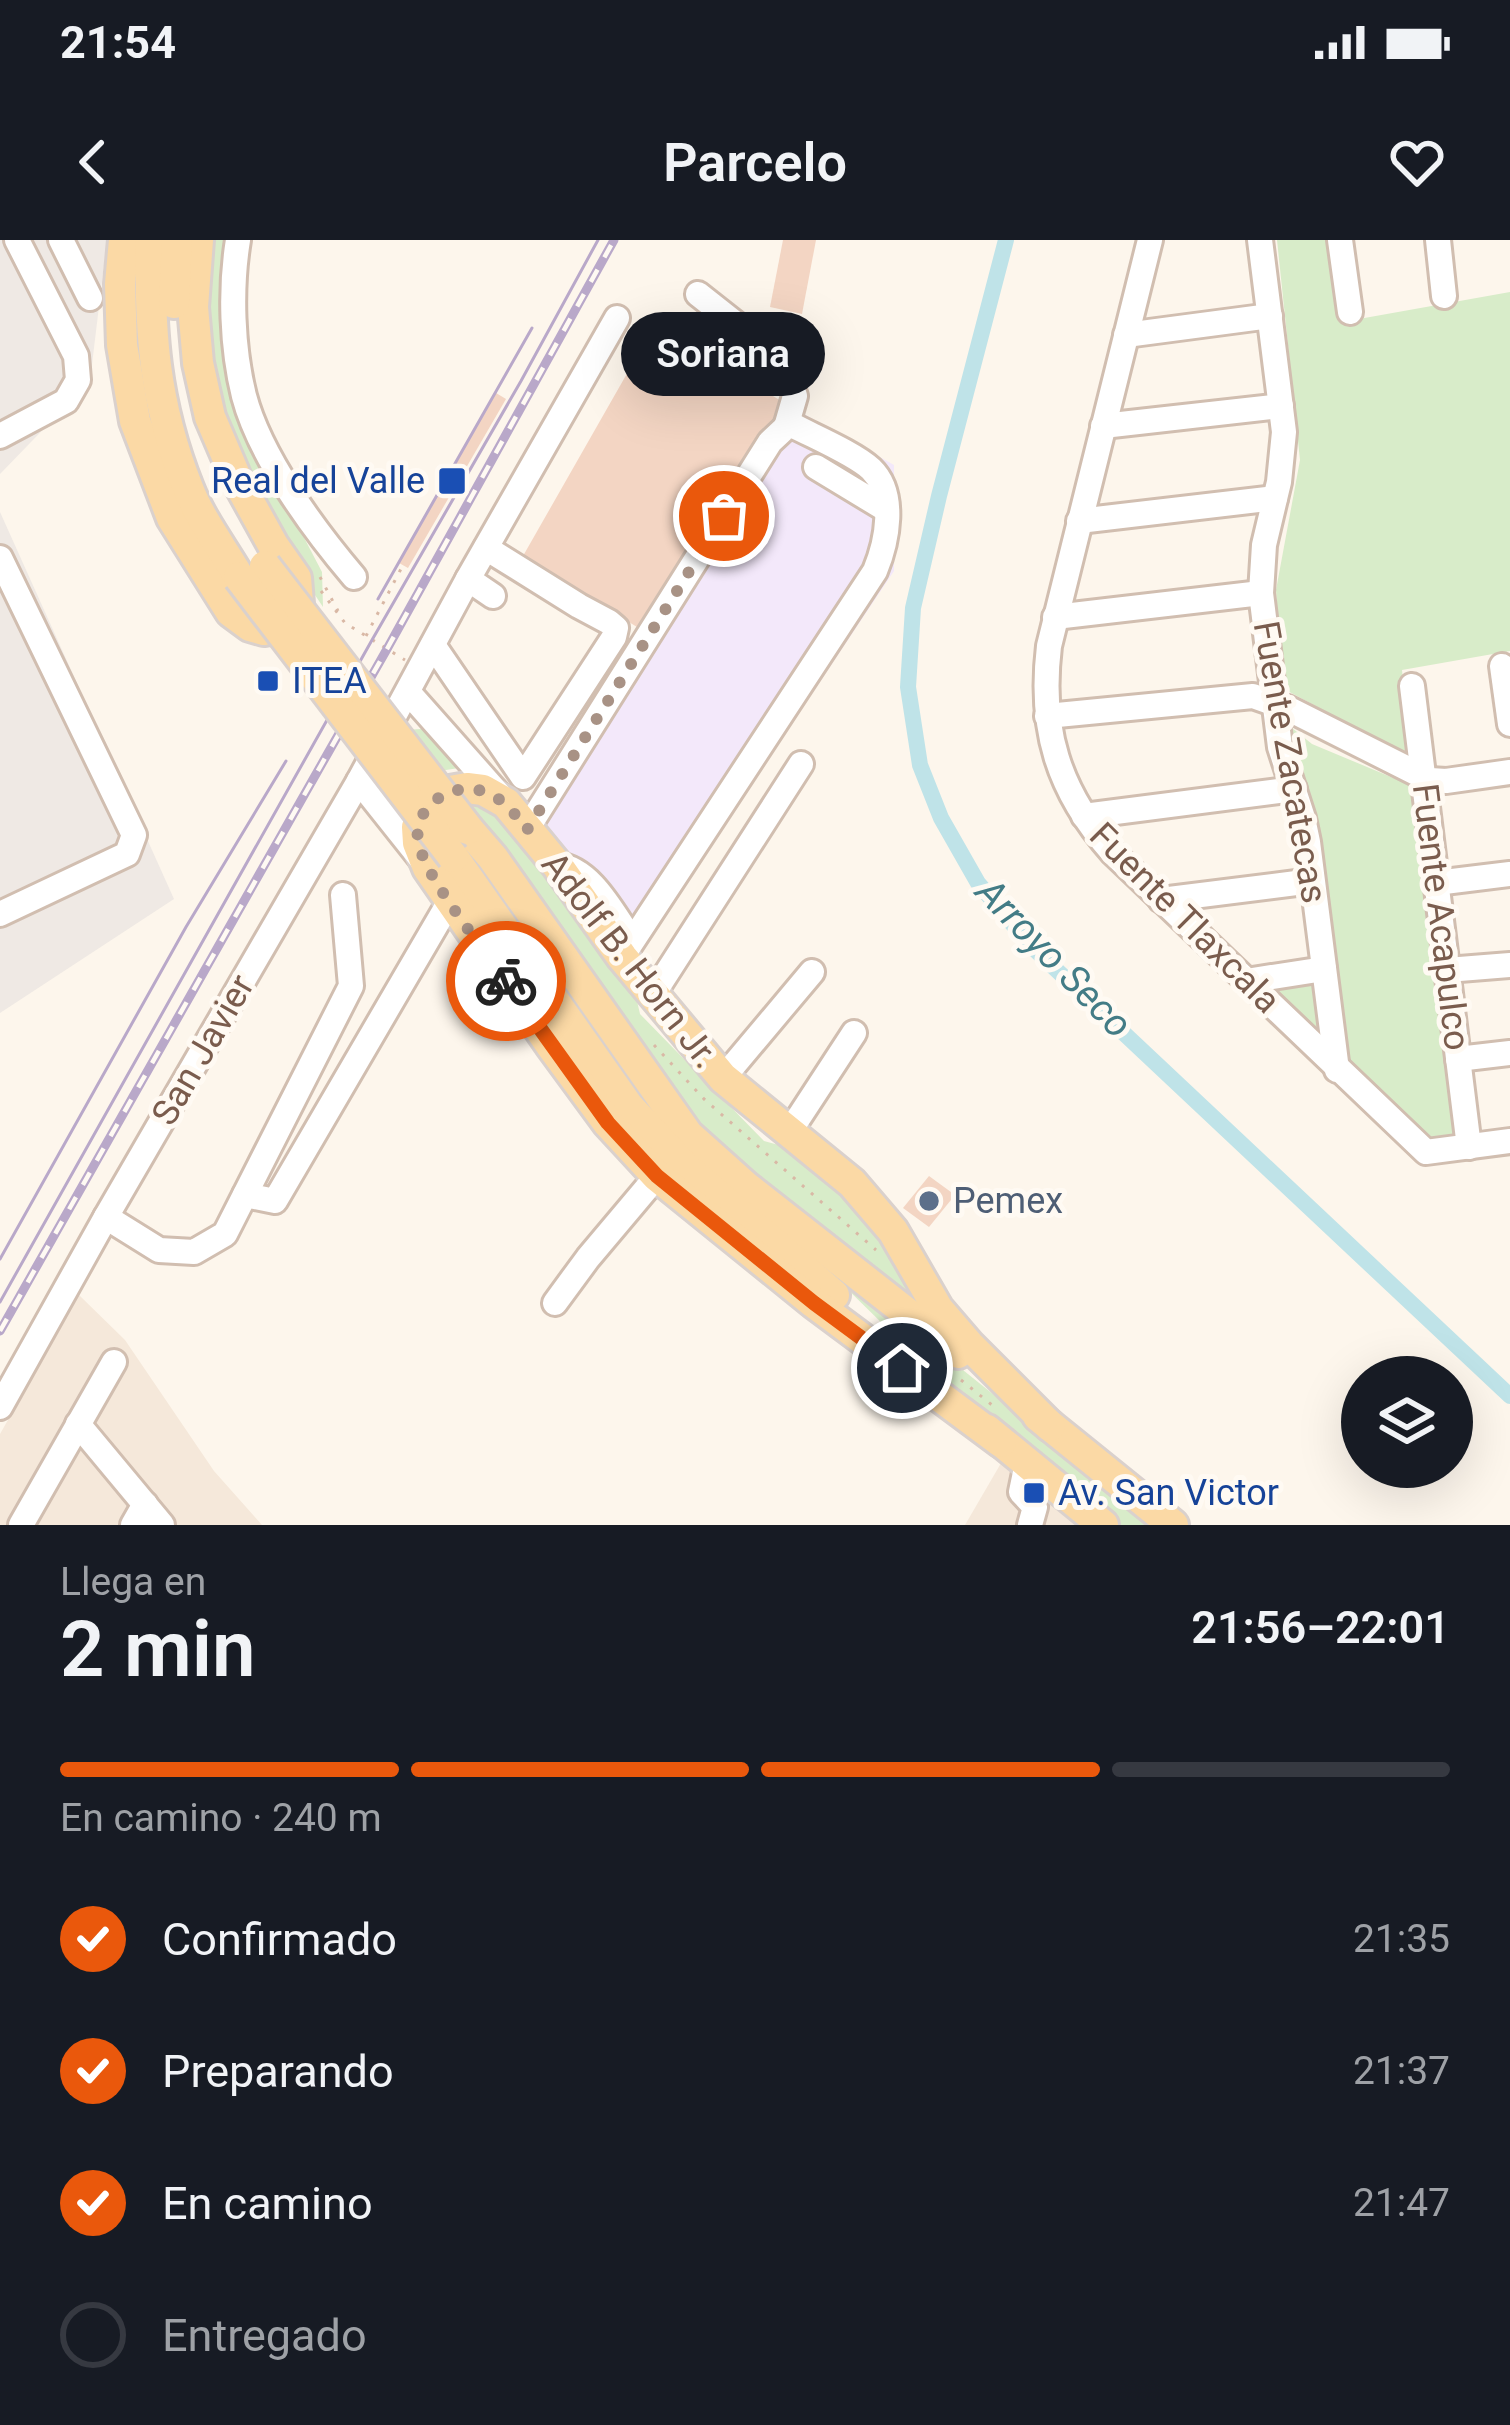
<!DOCTYPE html>
<html lang="es">
<meta charset="utf-8">
<style>
body{margin:0;font-family:Roboto,sans-serif;background:#242831;color:#f1f3f6;height:100vh;display:flex;flex-direction:column;font-size:45px;white-space:nowrap}
*{box-sizing:border-box;margin:0}
p{font-size:39px;color:#9ea1a6}
.icon{flex:none;width:66px;height:66px;fill:none;stroke:currentColor;stroke-width:2;stroke-linecap:round;stroke-linejoin:round}
.map{position:relative;height:1285px;overflow:hidden}
.panel{display:flex;flex-direction:column;background:#171b24;flex:1}
.panel>*{flex:none}
.fabs{position:absolute;left:1341px;top:1116px;display:grid;gap:24px}
.fabs a{display:grid;place-items:center;width:132px;height:132px;border-radius:50%;background:#171b24;box-shadow:0 12px 48px #0002;font-size:60px}
.pin{position:absolute;display:grid;place-items:center;width:102px;height:102px;color:#fff;margin:-51px;border:6px solid #fff;border-radius:50%;box-shadow:0 3px 12px #0007}
.courier{position:absolute;display:grid;place-items:center;width:120px;height:120px;margin:-60px;border:9px solid #ea580c;border-radius:50%;background:#fff;color:#222;box-shadow:0 3px 15px #0007}
.bubble{position:absolute;height:84px;border-radius:42px;background:#171b24;box-shadow:0 12px 48px #0002;font-size:39px;font-weight:600;line-height:84px;text-align:center}
.head em{font-style:normal;font-weight:600}
.head div{display:flex;flex-direction:column-reverse}
.head{display:flex;align-items:center;justify-content:space-between;height:204px;padding:0 60px}
h1{font-size:78px;font-weight:600;line-height:90px}
.bar{display:grid;grid-template-columns:repeat(4,1fr);gap:18px 12px;align-content:center;height:144px;padding:0 60px}
.bar i{height:15px;border-radius:9px;background:#363941}
.bar .active{background:#ea580c}
.bar p{grid-column:span 4}
ol{padding:0 60px;list-style:none}
li{display:flex;align-items:center;gap:36px;height:132px}
li p{margin-inline-start:auto}
li .icon{padding:12px;border-radius:50%;background:#ea580c;color:#fff;stroke-width:4}
li:last-child{color:#9ea1a6}
li i{width:66px;height:66px;border:6px solid #363941;border-radius:50%}
.status{display:flex;justify-content:space-between;align-items:center;height:84px;padding:0 60px;background:#171b24;direction:ltr}
.status svg{height:33px;fill:currentColor}
header{display:flex;justify-content:space-between;align-items:center;height:156px;padding:0 60px;background:#171b24;font-size:54px;font-weight:600}
.map>svg:first-child{display:block}
</style>
<div class="status"><b>21:54</b><svg viewBox="0 0 49 12"><path d="M0 12V9h3v3zM5 12V6h3v6zM10 12V3h3v9zM15 12V0h3v12zM26 1h20v11H26zM47 4h2v5h-2z"/></svg></div>
<header><svg class="icon" aria-label="back" viewBox="0 0 24 24"><path d="M15 5l-7 7 7 7"/></svg>Parcelo<svg class="icon" aria-label="heart" viewBox="0 0 24 24"><path d="M12 20l-8-8c-3-5 5-10 8-4 3-6 11-1 8 4z"/></svg></header>
<div class="map">
<svg width="1510" height="1285" viewBox="0 0 1510 1285">
<rect width="100%" height="100%" fill="#fdf6ec"/>
<!-- residential -->
<g fill="#f5e8da">
<polygon points="79,1055 125,1100 214,1231 262,1285 0,1285 0,1194"/>
<polygon points="1004,1218 1086,1285 965,1285"/>
</g>
<!-- industrial -->
<g fill="#efe9e4">
<polygon points="0,0 107,0 90,141 0,234"/>
<polygon points="0,272 174,659 0,773"/>
</g>
<!-- education -->
<polygon fill="#f3e8fa" points="786,164 894,225 894,331 637,715 527,566"/>
<!-- green -->
<g fill="#d8ecc9">
<polygon points="204,0 231,0 253,200 322,332 323,367 283,307 226,201 200,41"/>
<polygon points="1277,0 1328,0 1342,82 1510,52 1510,411 1402,430 1411,517 1282,448 1276,350 1300,220"/>
<polygon points="1292,488 1312,504 1415,547 1459,895 1423,900 1347,824"/>
<polygon points="421,489 437,499 459,528 433,532 403,490"/>
<polygon points="472,558 501,573 634,748 640,774 764,901 786,907 885,993 922,1069 741,924 692,875 458,561"/>
<polygon points="1318,737 1322,806 1257,744"/>
<polygon points="831,1033 958,1126 1156,1285 1117,1285 962,1162"/>
</g>
<g fill="none" stroke-linecap="round" stroke-linejoin="round">
<!-- canal -->
<polyline stroke="#bfe3e8" stroke-width="16" points="1006,0 939,256 913,368 908,447 920,525 941,578 978,643 1031,706 1510,1156"/>
</g>
<!-- building -->
<g fill="#f3d5c3">
<polygon points="783,0 816,0 802,74 770,67"/>
<polygon points="679,98 786,164 645,392 523,316 641,109 666,123"/>
<polygon points="496,153 506,159 408,328 399,323"/>
<polygon points="929,936 955,955 929,987 903,968"/>
</g>
<g fill="none" stroke-linecap="round" stroke-linejoin="round">
<defs>
<g id="minor">
<polyline points="61,0 90,58"/>
<path d="M238,0C230,49 232,108 244,156C260,217 314,290 354,337"/>
<path d="M1150,0L1049,406C1039,489 1058,551 1113,613L1426,912L1510,901"/>
<polyline points="1260,0 1284,192 1279,242 1264,305 1261,353 1280,507 1303,578 1308,602 1337,830"/>
<polyline points="1340,0 1350,72"/>
<polyline points="1438,0 1444,56"/>
<polyline points="698,54 783,121 795,156 786,187"/>
<polyline points="1126,95 1270,76"/>
<polyline points="1103,186 1281,166"/>
<polyline points="0,196 66,161 78,140 76,116 17,0"/>
<polyline points="816,227 887,270"/>
<polyline points="1079,281 1275,258"/>
<polyline points="0,318 134,595 127,614 0,674"/>
<polyline points="468,339 493,356"/>
<polyline points="1055,377 1261,353"/>
<polyline points="433,405 523,537 614,397 616,388 609,382 579,366 486,308"/>
<polyline points="1502,426 1510,484"/>
<polyline points="1412,446 1469,907"/>
<polyline points="408,452 502,558"/>
<polyline points="1047,476 1253,456 1287,468 1430,540 1446,541 1510,532"/>
<polyline points="359,541 421,619"/>
<polyline points="1084,576 1294,549"/>
<path d="M527,589L770,202L786,187L794,186C815,197 855,214 871,229C897,254 887,302 875,331L622,717"/>
<path d="M557,625C592,629 613,674 632,700"/>
<polyline points="1436,643 1510,634"/>
<polyline points="1161,660 1312,641"/>
<polyline points="1447,730 1510,725"/>
<polyline points="1246,741 1324,729"/>
<polyline points="652,756 801,524"/>
<polyline points="1458,819 1510,813"/>
<polyline points="723,838 812,732"/>
<polyline points="790,891 854,793"/>
<polyline points="245,955 275,961 450,661"/>
<polyline points="106,977 159,1010 194,1012 225,994 351,746 343,655"/>
<polyline points="555,1063 588,1018 657,936"/>
<polyline points="0,1167 106,977 359,541 468,339 617,78"/>
<polyline points="78,1184 162,1285"/>
<polyline points="1027,1223 1021,1252 1035,1267 1030,1285"/>
<polyline points="21,1285 114,1122"/>
<polyline points="133,1285 145,1264"/>
</g>
<g id="major">
<polyline points="124,0 120,44 122,105 135,181 172,278 231,372 250,386 264,390 275,388 293,374 298,364 296,338 273,305 237,240 210,177 198,123 193,67 198,0"/>
<path d="M151,0C149,90 154,163 188,248C200,279 222,308 239,337"/>
<polyline points="174,63 177,0"/>
<polyline points="468,589 493,618 688,895 745,946 958,1113"/>
<polyline points="453,617 628,866 684,926 834,1055"/>
<polyline points="1038,1176 1173,1285"/>
<polyline points="987,1190 1103,1285"/>
<polyline points="1001,1202 814,1063 657,936 608,883 550,804 428,628 418,603 417,587 424,571 436,559 450,551 467,548 483,550 506,563 557,625 622,717 723,838 852,943 893,991 938,1069 969,1105 1050,1186"/>
</g>
</defs>
<!-- minor casing -->
<use href="#minor" stroke="#d1beb0" stroke-width="30"/>
<!-- major casing -->
<use href="#major" stroke="#dad1cd" stroke-width="36"/>
<!-- path -->
<g stroke="#d9b8a5" stroke-width="3" stroke-dasharray="3 9" stroke-linecap="butt">
<polyline points="320,337 338,371"/>
<polyline points="321,351 345,383 405,420"/>
<polyline points="366,396 403,325"/>
<polyline points="654,805 704,859 876,1010"/>
<polyline points="961,1140 997,1169"/>
</g>
<!-- minor -->
<use href="#minor" stroke="#fff" stroke-width="24"/>
<!-- major -->
<use href="#major" stroke="#fbd9a5" stroke-width="30"/>
<!-- tram -->
<g stroke="#b9a8c9" stroke-width="3">
<polyline points="378,359 532,88"/>
<polyline points="0,1019 186,687 286,521"/>
<polyline points="0,1062 372,400 521,141 598,0"/>
</g>
<defs>
<polyline id="rail" points="0,1091 387,409 614,0"/>
</defs>
<!-- rail casing -->
<use href="#rail" stroke="#b9a8c9" stroke-width="9"/>
<!-- rail -->
<use href="#rail" stroke="#fffaf3" stroke-width="4.5" stroke-dasharray="14" stroke-linecap="butt"/>
<defs>
<g id="major-bridge">
<polyline points="265,326 468,589"/>
<polyline points="239,337 453,617"/>
</g>
</defs>
<!-- major-bridge casing -->
<use href="#major-bridge" stroke="#dad1cd" stroke-width="36" stroke-linecap="butt"/>
<!-- major-bridge -->
<use href="#major-bridge" stroke="#fbd9a5" stroke-width="30"/>
</g>
<g fill="none" stroke-linecap="round" stroke-linejoin="round">
<!-- done -->
<path stroke="#a89285" stroke-width="12" stroke-dasharray="0 21.6" d="M506,741C483,708 428,641 419,605C409,568 453,539 485,552C504,559 515,574 527,590L724,276"/>
<!-- route -->
<polyline stroke="#ea580c" stroke-width="15" points="506,741 608,883 657,936 814,1063 902,1128"/>
</g>
<!-- markers -->
<g fill="#1a4fb4" stroke="#fffaf3" stroke-width="4.5">
<rect x="437" y="226" width="30" height="30" rx="6"/>
<rect x="256" y="429" width="24" height="24" rx="6"/>
<rect x="1022" y="1241" width="24" height="24" rx="6"/>
</g>
<circle fill="#5c6f8a" stroke="#fffaf3" stroke-width="4.5" cx="929" cy="961" r="12"/>
<g text-anchor="middle" dominant-baseline="central" stroke-width="10" stroke-linejoin="round" paint-order="stroke">
<!-- transit labels -->
<g font-size="36" fill="#164399" stroke="#fffaf3" text-anchor="start">
<text x="425" y="241" text-anchor="end">Real del Valle</text>
<text x="292" y="441">ITEA</text>
<text x="1058" y="1253">Av. San Victor</text>
</g>
<!-- street labels -->
<g font-size="36" fill="#7a5c4d" stroke="#fffaf3">
<text transform="translate(1290 522) rotate(80)">Fuente Zacatecas</text>
<text transform="translate(1441 677) rotate(83)">Fuente Acapulco</text>
<text transform="translate(1185 678) rotate(45)">Fuente Tlaxcala</text>
<text transform="translate(630 720) rotate(52)">Adolf B. Horn Jr.</text>
<text transform="translate(203 810) rotate(-60)">San Javier</text>
</g>
<!-- service labels -->
<g font-size="36" fill="#4e5e75" stroke="#fffaf3" text-anchor="start">
<text x="953" y="961">Pemex</text>
</g>
<!-- water labels -->
<g font-size="39" font-style="italic" fill="#437c86" stroke="#fffaf3">
<text transform="translate(1054 718) rotate(46)">Arroyo Seco</text>
</g>
</g>
</svg>
<div class="fabs">
<a><svg class="icon" aria-label="layers" viewBox="0 0 24 24"><path d="M12 4l9 5-9 5-9-5zM3 14l9 5 9-5"/></svg></a>
</div>
<div class="pin" style="left:724px;top:276px;background:#ea580c"><svg class="icon" aria-label="bag" viewBox="0 0 24 24"><path d="M5 8h14l-1 12H6zM9 8a3 3 0 0 1 6 0"/></svg></div>
<div class="pin" style="left:902px;top:1128px;background:#1f2937"><svg class="icon" aria-label="home" viewBox="0 0 24 24"><path d="M3 11l9-7 9 7M6 9v11h12V9"/></svg></div>
<div class="courier" style="left:506px;top:741px"><svg class="icon" aria-label="bike" viewBox="0 0 24 24"><circle cx="6" cy="16" r="4"/><circle cx="18" cy="16" r="4"/><path d="M6 16l4-8h5l3 8M10 8l3 8H6M13 5h3"/></svg></div>
<div class="bubble" style="left:621px;top:72px;width:204px">Soriana</div>
</div>
<section class="panel">
<div class="head"><div><h1>2 min</h1><p>Llega en</p></div><em>21:56–22:01</em></div>
<div class="bar"><i class="active"></i><i class="active"></i><i class="active"></i><i></i><p>En camino · 240 m</p></div>
<ol>
<li><svg class="icon" aria-label="check" viewBox="0 0 24 24"><path d="M5 12l5 5 9-10"/></svg>Confirmado<p>21:35</p></li>
<li><svg class="icon" aria-label="check" viewBox="0 0 24 24"><path d="M5 12l5 5 9-10"/></svg>Preparando<p>21:37</p></li>
<li><svg class="icon" aria-label="check" viewBox="0 0 24 24"><path d="M5 12l5 5 9-10"/></svg>En camino<p>21:47</p></li>
<li><i></i>Entregado</li>
</ol>
</section>
